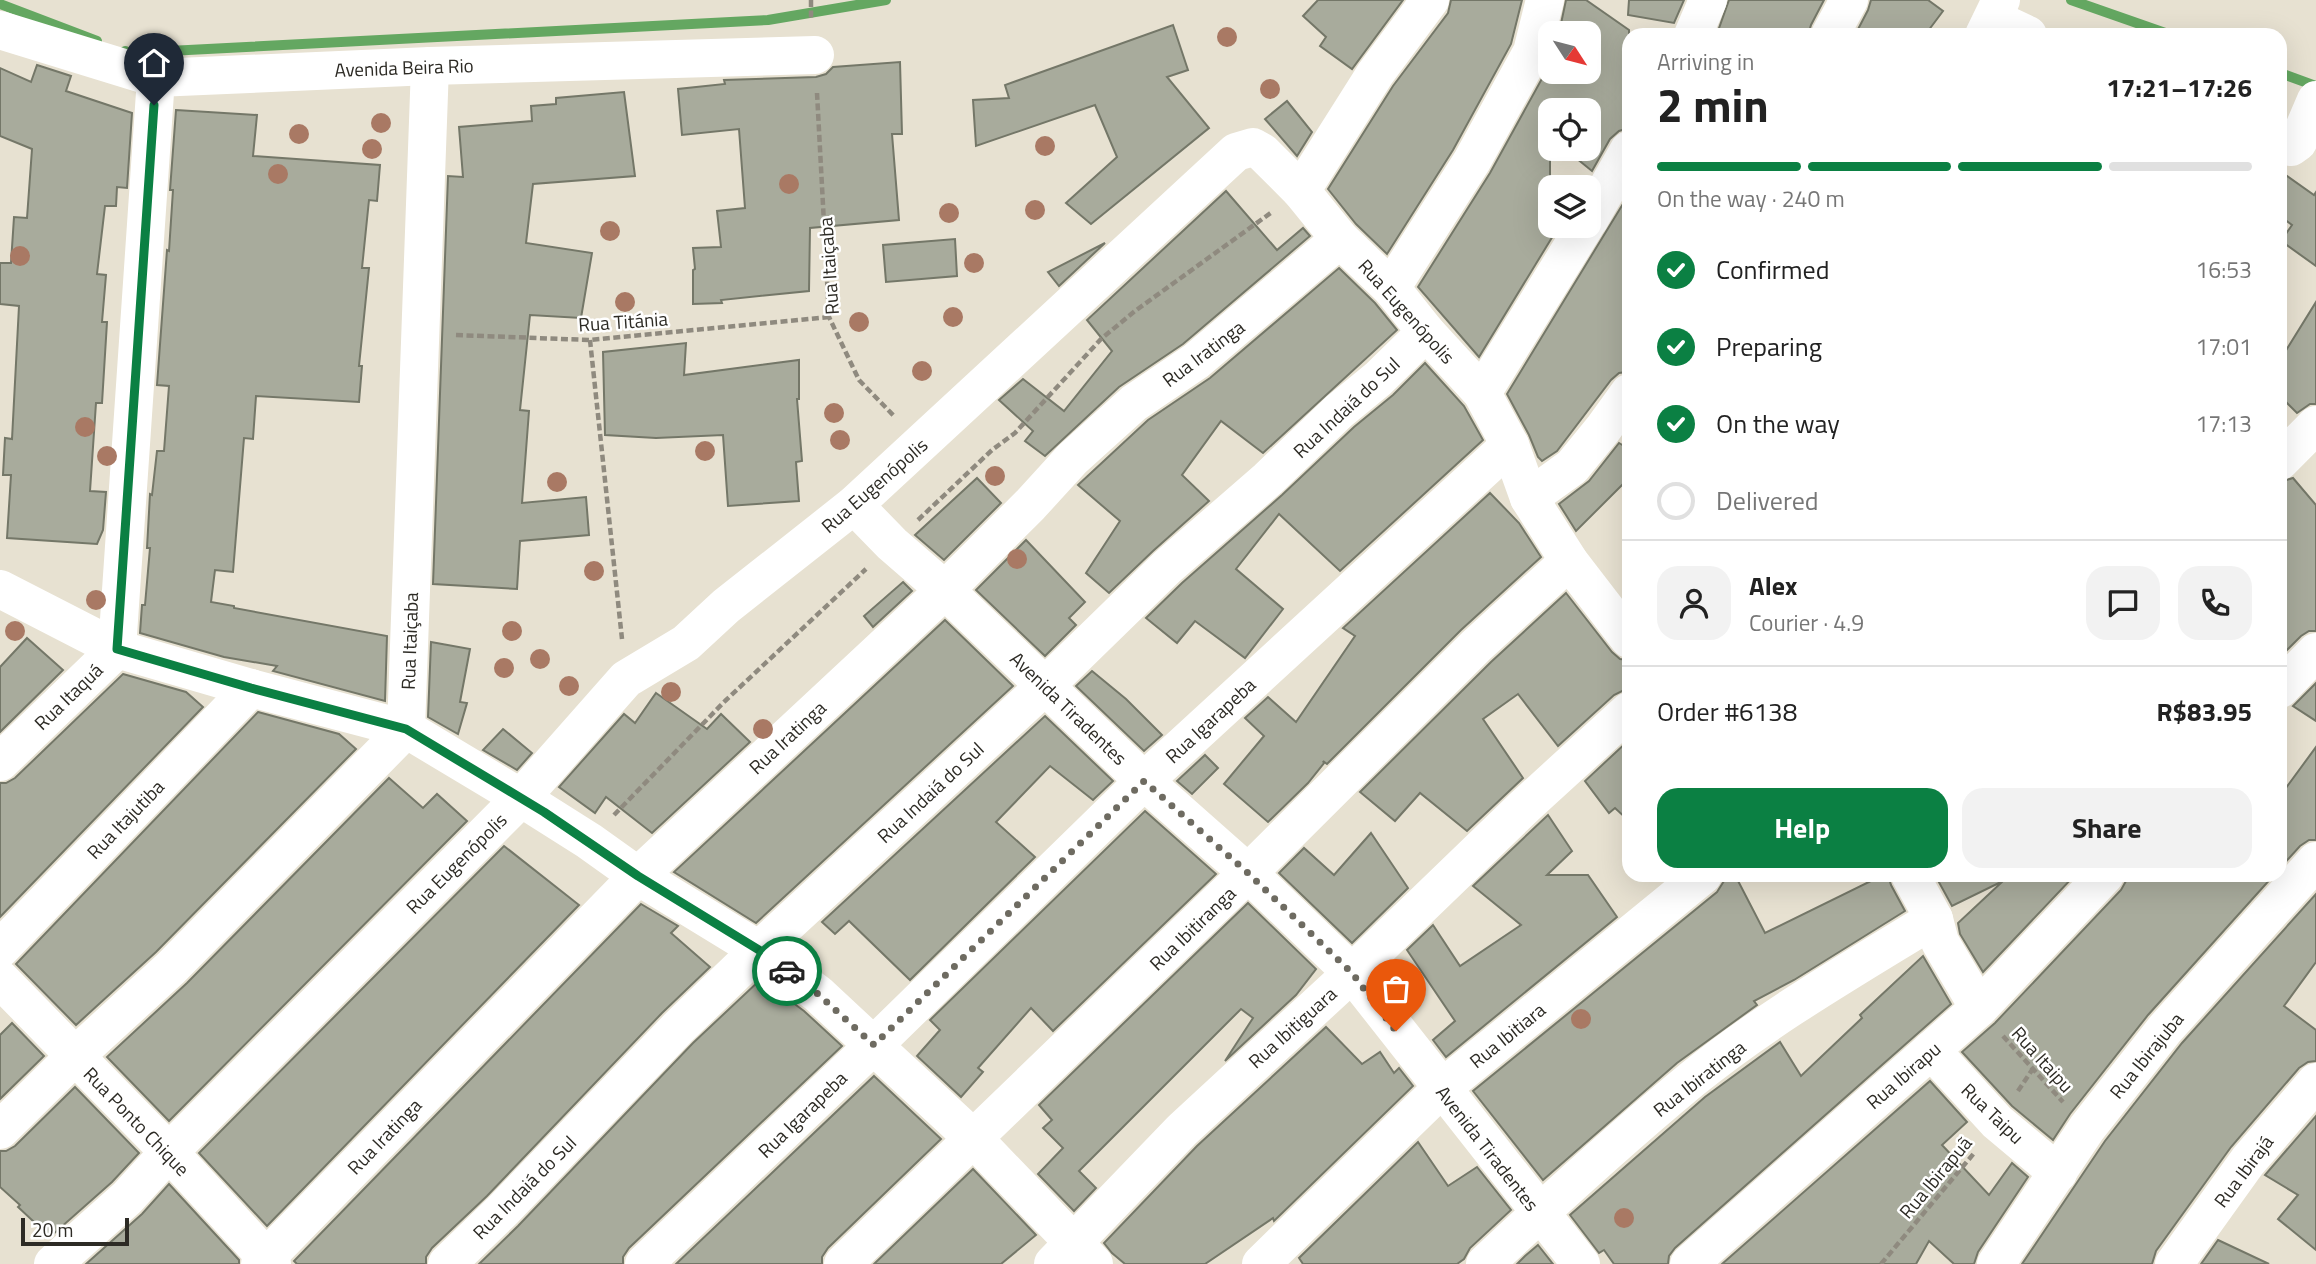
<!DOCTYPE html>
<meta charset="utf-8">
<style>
body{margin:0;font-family:"Titillium Web",sans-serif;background:#f2f2f2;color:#222;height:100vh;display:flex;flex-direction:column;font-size:26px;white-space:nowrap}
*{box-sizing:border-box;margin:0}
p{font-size:23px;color:#767676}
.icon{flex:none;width:38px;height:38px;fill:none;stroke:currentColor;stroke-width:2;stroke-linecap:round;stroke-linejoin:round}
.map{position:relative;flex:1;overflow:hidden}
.drawer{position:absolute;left:1622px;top:28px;width:665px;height:854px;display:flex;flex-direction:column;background:#fff;border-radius:21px;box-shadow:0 7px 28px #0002}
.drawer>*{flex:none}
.needle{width:46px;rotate:126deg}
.buttons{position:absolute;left:1538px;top:21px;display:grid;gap:14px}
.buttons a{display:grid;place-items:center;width:63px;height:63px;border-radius:14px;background:#fff;box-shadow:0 7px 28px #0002;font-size:35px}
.scale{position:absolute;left:21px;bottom:18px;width:108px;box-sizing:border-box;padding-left:7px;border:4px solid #2d2b25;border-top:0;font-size:19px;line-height:24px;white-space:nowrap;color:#2d2b25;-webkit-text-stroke:5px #fff;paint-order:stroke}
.pin{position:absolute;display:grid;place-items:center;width:60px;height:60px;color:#fff;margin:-72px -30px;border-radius:50% 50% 50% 0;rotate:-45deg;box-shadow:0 0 7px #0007}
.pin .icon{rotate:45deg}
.courier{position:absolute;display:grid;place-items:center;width:70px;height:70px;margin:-35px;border:5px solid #0b8043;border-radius:50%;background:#fff;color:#222;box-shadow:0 2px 9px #0007}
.summary em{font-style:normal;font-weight:700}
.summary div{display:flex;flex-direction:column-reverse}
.summary{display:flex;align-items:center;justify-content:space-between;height:119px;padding:0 35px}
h1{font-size:46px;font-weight:700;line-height:52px}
.bar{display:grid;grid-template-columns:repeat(4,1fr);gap:10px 7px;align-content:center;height:84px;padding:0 35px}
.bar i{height:9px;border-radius:5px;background:#e0e0e0}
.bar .active{background:#0b8043}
.bar p{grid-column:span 4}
.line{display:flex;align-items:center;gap:18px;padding:0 35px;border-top:2px solid #e0e0e0}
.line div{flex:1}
.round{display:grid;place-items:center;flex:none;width:74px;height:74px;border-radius:21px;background:#f2f2f2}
ol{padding:0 35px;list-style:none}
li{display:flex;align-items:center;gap:21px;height:77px}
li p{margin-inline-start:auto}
li .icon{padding:7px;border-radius:50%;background:#0b8043;color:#fff;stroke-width:4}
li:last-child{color:#767676}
li i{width:38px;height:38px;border:4px solid #e0e0e0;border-radius:50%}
.action{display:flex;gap:14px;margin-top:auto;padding:14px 35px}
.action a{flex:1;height:80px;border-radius:21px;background:#0b8043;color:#fff;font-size:28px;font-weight:700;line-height:80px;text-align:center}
.action a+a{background:#f2f2f2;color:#222}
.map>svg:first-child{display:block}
</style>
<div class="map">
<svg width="2316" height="1264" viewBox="0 0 2316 1264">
<rect width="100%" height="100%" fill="#e7e1d1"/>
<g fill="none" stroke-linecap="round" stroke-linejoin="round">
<!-- stream -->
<g stroke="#64a761" stroke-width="10">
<polyline points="2071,0 2171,35"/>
<polyline points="0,4 97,41"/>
<polyline points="125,51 130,53 768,20 886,0"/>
<polyline points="2280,73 2316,86"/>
</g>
</g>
<!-- building -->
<g fill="#a8ab9c" stroke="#747768" stroke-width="2">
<polygon points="1318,0 1403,0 1352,69 1320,46 1326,37 1303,16"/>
<polygon points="1451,0 1522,0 1511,44 1453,150 1387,254 1356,224 1328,189 1393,86 1448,13"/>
<polygon points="1566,0 1586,0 1629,30 1629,128 1619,131 1610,139 1592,171 1565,149 1589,149 1589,110 1550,110 1550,226 1559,226 1479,357 1418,287 1490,173 1550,64 1550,72 1589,72 1589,33 1559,33"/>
<polygon points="1629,0 1684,0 1674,23 1628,15"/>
<polygon points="1729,0 1824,0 1811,25 1808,35 1739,35 1718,31"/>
<polygon points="1871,0 1928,0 1943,11 1925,35 1855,35 1868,10"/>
<polygon points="1173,25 1188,70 1167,77 1209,128 1091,224 1066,203 1117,157 1095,105 976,146 973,100 1009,98 1005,85"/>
<polygon points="900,62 902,134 892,134 899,220 810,228 809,291 721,300 722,303 693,304 693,270 695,269 693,248 721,247 717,211 745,208 739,129 682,135 678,89 725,84 724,80 816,77 826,74 833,67"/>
<polygon points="37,65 71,76 66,91 132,113 127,188 117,187 116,206 105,206 97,274 106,275 102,322 107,322 102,403 96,403 90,491 106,492 103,530 97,544 7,538 11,475 3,475 5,438 12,439 19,306 0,304 0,263 11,263 14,217 27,218 32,149 0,136 0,68 31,82"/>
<polygon points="624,92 635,176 533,184 526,243 592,253 581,318 530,315 520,410 529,411 522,503 586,497 589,535 520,541 517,589 433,584 448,176 463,177 459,127 532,121 531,106 556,104 556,98"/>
<polygon points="1287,101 1312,132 1297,156 1265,119"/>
<polygon points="176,110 257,115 253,156 380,165 377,201 369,200 362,268 369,268 359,366 362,366 359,402 256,396 253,439 244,438 233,572 215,570 211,602 234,606 234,608 387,636 385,701 273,671 277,666 224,657 140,633 142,605 145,605 150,548 147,548 150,494 152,495 157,451 164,451 169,386 157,385 167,250 169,251 173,190 170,190"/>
<polygon points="2280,171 2314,195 2316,192 2316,266 2281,241 2292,225 2280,216"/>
<polygon points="1226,191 1277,250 1303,228 1310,236 1183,344 1119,387 1045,456 1025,441 1033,431 999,400 1023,379 1064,411 1112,351 1087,320"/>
<polygon points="1629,194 1629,367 1626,372 1619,373 1611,380 1557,451 1542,461 1538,457 1529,435 1507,394"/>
<polygon points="955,239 957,276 886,282 883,245"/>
<polygon points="1105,243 1059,286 1048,272"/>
<polygon points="1339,268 1375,303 1397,330 1263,453 1221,421 1182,475 1209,501 1153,551 1109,593 1086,573 1120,521 1078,485 1148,420 1210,378"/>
<polygon points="2316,302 2316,404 2310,404 2297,413 2280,396 2280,360"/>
<polygon points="686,343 684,375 799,360 799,399 797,399 802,461 796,462 799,501 728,506 723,435 656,438 605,435 603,352"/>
<polygon points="1425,363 1464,406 1483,440 1340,571 1279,514 1236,569 1283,609 1245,658 1195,621 1177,643 1146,618 1182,583 1282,495 1354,427 1393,395"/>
<polygon points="1619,443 1629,449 1629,478 1576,531 1559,504 1589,481"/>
<polygon points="977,478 1001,503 944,560 915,535"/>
<polygon points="2293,478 2316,505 2316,631 2309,631 2301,636 2280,657 2280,482"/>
<polygon points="1490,493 1519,523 1541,557 1461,630 1327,764 1323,761 1324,763 1308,783 1268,822 1224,784 1264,736 1245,718 1268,697 1296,722 1355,636 1343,628"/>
<polygon points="1026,540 1085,602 1069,618 1076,625 1045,656 976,590"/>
<polygon points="903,582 912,591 873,627 864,616"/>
<polygon points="1566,593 1612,652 1620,659 1629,660 1629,690 1624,690 1614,695 1558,746 1518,694 1483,719 1523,778 1467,831 1420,793 1395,821 1360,792 1491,662"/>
<polygon points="945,620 1013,686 756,923 674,872"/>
<polygon points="27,638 63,670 0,732 0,667"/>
<polygon points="431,642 470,649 460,702 467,703 458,734 428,717"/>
<polygon points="1092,671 1126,699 1162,735 1144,751 1076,686"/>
<polygon points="123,674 186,692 203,707 0,917 0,783 6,783 15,778"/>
<polygon points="2316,683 2316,721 2293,706"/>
<polygon points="656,693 707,729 721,714 750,742 652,833 606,797 595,813 559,787 624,714 635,723"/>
<polygon points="258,712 339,734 356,749 156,952 76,1025 16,964"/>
<polygon points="1045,716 1113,781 1093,800 1050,766 996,822 1035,857 910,980 849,921 835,934 822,922"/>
<polygon points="503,729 532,753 517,770 483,750"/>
<polygon points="1629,740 1629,821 1615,808 1609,813 1585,781"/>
<polygon points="2316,747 2316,840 2309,840 2300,846 2280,868 2280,796"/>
<polygon points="1205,755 1218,768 1192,794 1177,781"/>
<polygon points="389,778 423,808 437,794 467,821 169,1121 107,1057 187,983"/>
<polygon points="1145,811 1216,874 1053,1031 1031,1008 978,1068 983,1072 961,1097 917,1056 940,1030 930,1020"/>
<polygon points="1548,815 1572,851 1547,875 1588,875 1617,917 1446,1057 1433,1040 1455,1021 1407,950 1433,925 1460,966 1521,925 1473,886"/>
<polygon points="1371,833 1408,888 1352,943 1279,873 1304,848 1334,875"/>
<polygon points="504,846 579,905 267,1226 199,1153"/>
<polygon points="1735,875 1765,933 1883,875 1888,875 1891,885 1905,911 1794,980 1754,1001 1757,1005 1677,1063 1543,1180 1473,1091 1717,892 1724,881"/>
<polygon points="1935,875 2075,875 1983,972 1960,934 1958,923 2003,881 1952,906"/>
<polygon points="2126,875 2274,875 2148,1015 2070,1114 2053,1140 2012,1106 1962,1052 1995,1023 2121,890 2126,881"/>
<polygon points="2316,894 2316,962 2284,1006 2316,1030 2316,1061 2308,1062 2299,1068 2231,1147 2156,1251 2152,1264 2022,1264 2105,1141 2182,1043"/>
<polygon points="1248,903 1316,969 1296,995 1225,1061 1253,1018 1241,1009 1079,1171 1096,1188 1074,1211 1038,1174 1063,1148 1043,1128 1052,1120 1039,1105"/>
<polygon points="641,904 678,926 671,933 710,967 662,1013 487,1196 432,1248 426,1257 426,1264 297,1264 294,1261"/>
<polygon points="1923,956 1951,1004 1675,1248 1669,1256 1668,1264 1614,1264 1604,1250 1599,1253 1570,1215 1705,1097 1780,1042 1801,1076 1862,1018 1860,1015"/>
<polygon points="761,979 804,1011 842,1046 629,1248 623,1257 623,1264 479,1264 518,1226 693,1043"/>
<polygon points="12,1023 44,1056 0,1099 0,1035"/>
<polygon points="1326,1027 1362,1064 1380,1052 1394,1073 1399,1068 1413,1086 1274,1221 1273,1218 1205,1264 1125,1264 1112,1253 1104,1243 1197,1146"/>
<polygon points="874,1076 941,1139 828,1248 822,1257 822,1264 676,1264"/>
<polygon points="1930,1081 1967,1122 1942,1145 1989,1195 2012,1163 2028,1177 1978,1252 1974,1264 1954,1264 1929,1241 1916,1264 1722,1264"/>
<polygon points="75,1087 139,1153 112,1182 50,1237 18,1207 20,1205 0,1187 0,1151 6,1151 15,1146"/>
<polygon points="2316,1116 2316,1250 2278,1219 2298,1195 2265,1175"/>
<polygon points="1418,1142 1448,1186 1477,1167 1511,1210 1470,1248 1464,1259 1457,1264 1303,1264 1299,1258"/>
<polygon points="973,1169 1036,1235 1001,1264 874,1264"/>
<polygon points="169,1184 239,1260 239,1264 86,1264 142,1214"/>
<polygon points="2218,1240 2269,1264 2201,1264"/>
<polygon points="1538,1245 1553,1264 1517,1264 1525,1256"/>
</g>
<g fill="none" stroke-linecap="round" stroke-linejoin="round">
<!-- path -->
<g stroke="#8f8a7f" stroke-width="4.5" stroke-dasharray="7 3.5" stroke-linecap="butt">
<polyline points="811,0 811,18"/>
<polyline points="817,93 829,317 859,380 894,416"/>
<polyline points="456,335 590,340 829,317"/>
<polyline points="590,340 622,639"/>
<polyline points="918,520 992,450 1015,433 1101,339 1135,311 1272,212"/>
<polyline points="614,815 725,701 866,569"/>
<polyline points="2003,1036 2063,1102"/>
<polyline points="2018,1091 2032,1070"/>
<polyline points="1881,1264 1975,1152"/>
</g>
<!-- minor -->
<g stroke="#fff" stroke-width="38">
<polyline points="1994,19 2028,35"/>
<polyline points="0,30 156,78 430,66 815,55"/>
<polyline points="1693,35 1708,0"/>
<polyline points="1830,35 1849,0"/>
<polyline points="1984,35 2001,0"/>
<polyline points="2280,146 2291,147 2298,142 2316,100"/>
<polyline points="1301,191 1375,74 1430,0"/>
<polyline points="1589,220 1629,150"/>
<polyline points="1391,288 1472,161 1532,52 1545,0"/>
<polyline points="1482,393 1585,226"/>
<polyline points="2280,461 2316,425"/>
<polyline points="1529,498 1572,467 1603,429 1629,393"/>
<polyline points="854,505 892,544 945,590 1144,781 1248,873 1352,973 1581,1264"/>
<polyline points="2280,689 2316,652"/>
<polyline points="0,762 117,649 156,78"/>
<polyline points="1910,875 1934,919 1940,942 1979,1008"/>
<polyline points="0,949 251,688"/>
<polyline points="0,979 169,1152 272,1264"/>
<polyline points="1931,1050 1997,1122 2058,1173"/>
<polyline points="0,1130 75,1056 171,968 406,729 430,66"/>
<polyline points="53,1264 127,1198 169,1152 521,798 626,679 686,643 726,606 854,505 1236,152 1253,147 1262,152 1301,191 1340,239 1391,288 1426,332 1482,393 1510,445 1529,498 1569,561 1629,639"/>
<polyline points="260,1264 638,876 945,590 1030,505 1072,459 1134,403 1196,361 1340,239"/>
<polyline points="447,1264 502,1211 678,1028 759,950 1046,685 1167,567 1268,479 1339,411 1378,379 1426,332"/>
<polyline points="644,1264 874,1045 1144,781 1510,445"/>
<polyline points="843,1264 1248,873 1476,646 1569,561"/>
<polyline points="1053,1264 1182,1130 1352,973 1525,806 1629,711"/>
<polyline points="1261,1264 1441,1089 1703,875"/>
<path d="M1485,1264C1552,1201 1620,1139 1691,1080C1766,1019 1851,970 1934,919"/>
<polyline points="1689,1264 1979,1008 2105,875"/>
<polyline points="1996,1264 2087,1128 2165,1029 2316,861"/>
<polyline points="2174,1264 2248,1161 2316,1082"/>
</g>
<!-- major -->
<polyline stroke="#fff" stroke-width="38" points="0,589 117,649 251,688 406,729 521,798 589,841 638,876 759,950 818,994 974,1139 1094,1264"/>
</g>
<!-- trees -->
<g fill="#a97964">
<circle cx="1227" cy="37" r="10"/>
<circle cx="1270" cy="89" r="10"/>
<circle cx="381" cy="123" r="10"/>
<circle cx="299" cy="134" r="10"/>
<circle cx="1045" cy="146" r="10"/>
<circle cx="372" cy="149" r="10"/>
<circle cx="278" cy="174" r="10"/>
<circle cx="789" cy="184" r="10"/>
<circle cx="1035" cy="210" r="10"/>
<circle cx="949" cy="213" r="10"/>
<circle cx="610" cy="231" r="10"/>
<circle cx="20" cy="256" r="10"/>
<circle cx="974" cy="263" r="10"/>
<circle cx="625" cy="302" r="10"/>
<circle cx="953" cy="317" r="10"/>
<circle cx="859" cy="322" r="10"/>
<circle cx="922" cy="371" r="10"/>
<circle cx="834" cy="413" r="10"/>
<circle cx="85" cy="427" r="10"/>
<circle cx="840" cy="440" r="10"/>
<circle cx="705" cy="451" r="10"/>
<circle cx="107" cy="456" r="10"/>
<circle cx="995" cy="476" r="10"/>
<circle cx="557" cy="482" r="10"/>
<circle cx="1017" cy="559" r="10"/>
<circle cx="594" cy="571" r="10"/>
<circle cx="96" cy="600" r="10"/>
<circle cx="15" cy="631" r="10"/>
<circle cx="512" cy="631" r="10"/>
<circle cx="540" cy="659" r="10"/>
<circle cx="504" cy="668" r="10"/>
<circle cx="569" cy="686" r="10"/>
<circle cx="671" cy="692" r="10"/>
<circle cx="763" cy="729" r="10"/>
<circle cx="1581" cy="1019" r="10"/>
<circle cx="1624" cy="1218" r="10"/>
</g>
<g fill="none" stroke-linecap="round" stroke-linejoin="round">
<!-- done -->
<polyline stroke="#6e6b61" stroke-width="7" stroke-dasharray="0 12.6" points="787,971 818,994 874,1045 1144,781 1248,873 1352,973 1396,1031"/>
<!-- route -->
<polyline stroke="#0b8043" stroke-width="9" points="154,105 117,649 251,688 406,729 544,812 638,876 759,950 787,971"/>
</g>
<g text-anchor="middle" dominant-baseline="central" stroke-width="5" stroke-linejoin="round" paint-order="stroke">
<!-- street labels -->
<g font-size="19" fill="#2d2b25" stroke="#fff">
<text transform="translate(404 67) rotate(-2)">Avenida Beira Rio</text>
<text transform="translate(828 266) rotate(-94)">Rua Itaiçaba</text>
<text transform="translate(1407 311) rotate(48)">Rua Eugenópolis</text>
<text transform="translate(623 321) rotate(-4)">Rua Titánia</text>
<text transform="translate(1203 353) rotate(-37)">Rua Iratinga</text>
<text transform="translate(1346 407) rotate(-43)">Rua Indaiá do Sul</text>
<text transform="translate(874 485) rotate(-41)">Rua Eugenópolis</text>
<text transform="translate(409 641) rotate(-88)">Rua Itaiçaba</text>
<text transform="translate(68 696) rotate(-44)">Rua Itaquá</text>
<text transform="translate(1069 708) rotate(44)">Avenida Tiradentes</text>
<text transform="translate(1210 720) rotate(-43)">Rua Igarapeba</text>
<text transform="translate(787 737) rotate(-43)">Rua Iratinga</text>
<text transform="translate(930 792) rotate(-43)">Rua Indaiá do Sul</text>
<text transform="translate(125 819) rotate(-46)">Rua Itajutiba</text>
<text transform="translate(456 863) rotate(-45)">Rua Eugenópolis</text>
<text transform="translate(1192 928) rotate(-44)">Rua Ibitiranga</text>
<text transform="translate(1292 1027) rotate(-42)">Rua Ibitiguara</text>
<text transform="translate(1507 1035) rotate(-39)">Rua Ibitiara</text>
<text transform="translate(2146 1055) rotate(-51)">Rua Ibirajuba</text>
<text transform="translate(2043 1059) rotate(48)">Rua Itaipu</text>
<text transform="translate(1903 1075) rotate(-41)">Rua Ibirapu</text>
<text transform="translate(1699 1078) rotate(-38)">Rua Ibiratinga</text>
<text transform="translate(1993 1113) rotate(44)">Rua Taipu</text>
<text transform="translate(802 1114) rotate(-44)">Rua Igarapeba</text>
<text transform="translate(137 1121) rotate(46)">Rua Ponto Chique</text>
<text transform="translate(384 1136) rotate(-46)">Rua Iratinga</text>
<text transform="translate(1488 1148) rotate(52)">Avenida Tiradentes</text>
<text transform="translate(2243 1171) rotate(-53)">Rua Ibirajá</text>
<text transform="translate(1935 1177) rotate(-50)">Rua Ibirapuã</text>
<text transform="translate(524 1187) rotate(-45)">Rua Indaiá do Sul</text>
</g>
</g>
</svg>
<div class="buttons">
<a><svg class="needle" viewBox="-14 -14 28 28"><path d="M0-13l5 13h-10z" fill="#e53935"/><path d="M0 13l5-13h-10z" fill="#767676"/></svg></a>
<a><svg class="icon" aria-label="locate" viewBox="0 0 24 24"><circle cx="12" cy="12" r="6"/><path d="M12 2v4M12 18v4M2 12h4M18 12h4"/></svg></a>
<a><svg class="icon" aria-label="layers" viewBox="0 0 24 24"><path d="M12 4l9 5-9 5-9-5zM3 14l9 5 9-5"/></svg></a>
</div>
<div class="scale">20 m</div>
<div class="pin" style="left:1396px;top:1031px;background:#ea580c"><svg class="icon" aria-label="bag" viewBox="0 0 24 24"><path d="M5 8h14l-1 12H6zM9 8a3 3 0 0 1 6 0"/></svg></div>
<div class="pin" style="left:154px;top:105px;background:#1f2937"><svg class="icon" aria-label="home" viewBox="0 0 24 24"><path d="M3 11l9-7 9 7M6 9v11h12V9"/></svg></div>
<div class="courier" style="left:787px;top:971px"><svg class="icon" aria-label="car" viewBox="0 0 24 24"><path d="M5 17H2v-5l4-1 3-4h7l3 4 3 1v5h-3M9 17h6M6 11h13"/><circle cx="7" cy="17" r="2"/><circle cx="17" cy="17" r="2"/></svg></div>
<section class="drawer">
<div class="summary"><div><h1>2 min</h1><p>Arriving in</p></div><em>17:21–17:26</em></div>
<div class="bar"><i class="active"></i><i class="active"></i><i class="active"></i><i></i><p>On the way · 240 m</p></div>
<ol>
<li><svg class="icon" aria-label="check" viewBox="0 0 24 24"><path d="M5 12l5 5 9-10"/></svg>Confirmed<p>16:53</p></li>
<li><svg class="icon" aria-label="check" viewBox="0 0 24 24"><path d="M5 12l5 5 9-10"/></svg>Preparing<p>17:01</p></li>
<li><svg class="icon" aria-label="check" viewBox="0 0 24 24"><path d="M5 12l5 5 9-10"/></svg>On the way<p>17:13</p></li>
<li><i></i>Delivered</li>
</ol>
<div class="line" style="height:126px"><a class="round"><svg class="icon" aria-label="person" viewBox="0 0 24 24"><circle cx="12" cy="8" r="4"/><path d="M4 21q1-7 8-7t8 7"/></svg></a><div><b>Alex</b><p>Courier · 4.9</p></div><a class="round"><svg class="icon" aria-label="chat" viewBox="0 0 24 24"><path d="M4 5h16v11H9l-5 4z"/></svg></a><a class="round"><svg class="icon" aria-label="phone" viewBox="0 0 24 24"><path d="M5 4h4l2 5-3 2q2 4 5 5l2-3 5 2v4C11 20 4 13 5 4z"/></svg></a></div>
<div class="line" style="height:91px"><div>Order #6138</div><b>R$83.95</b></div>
<div class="action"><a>Help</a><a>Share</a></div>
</section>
</div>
